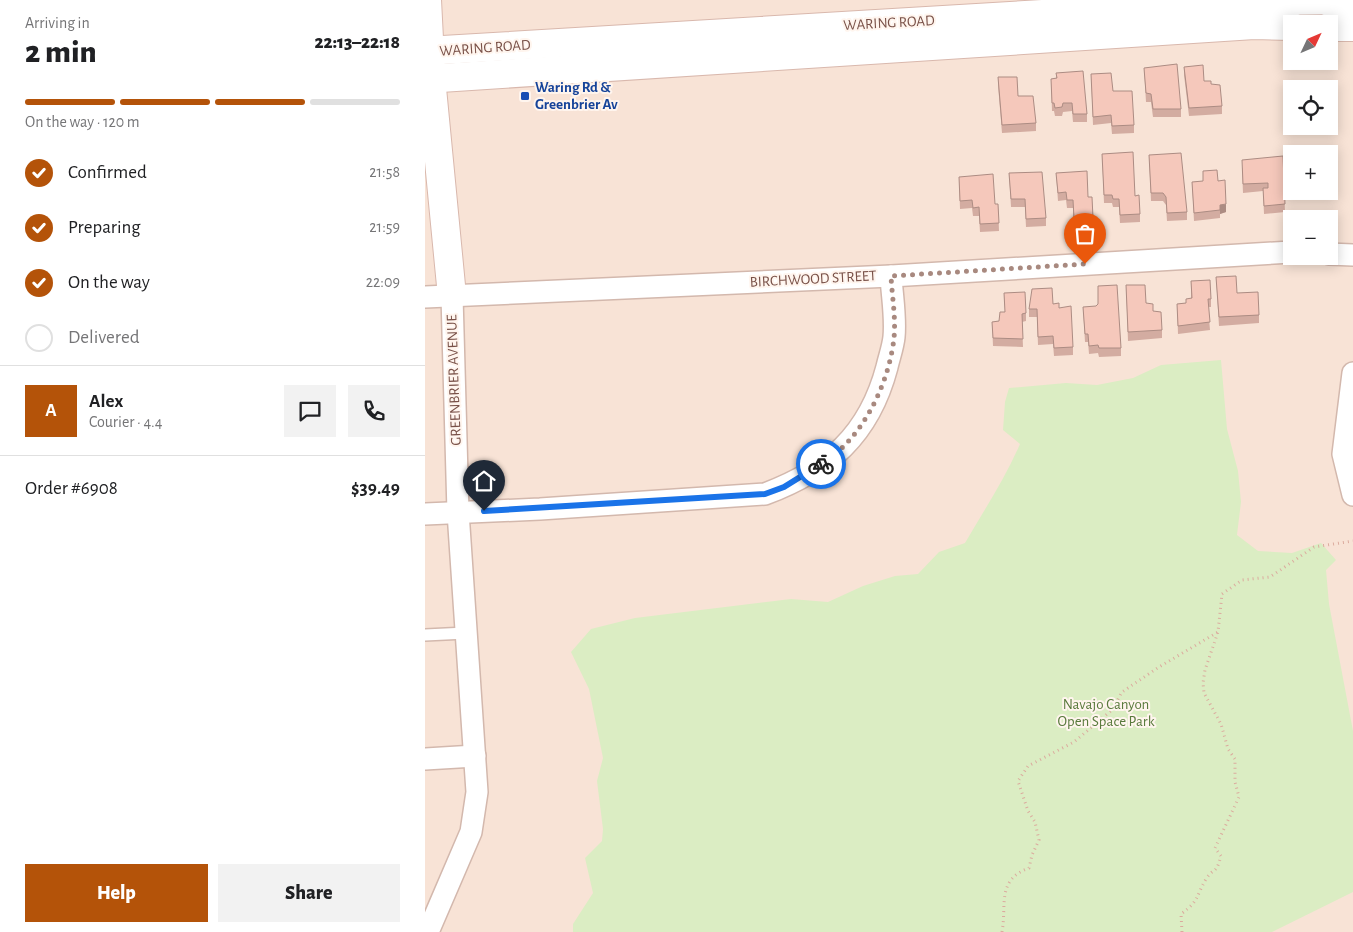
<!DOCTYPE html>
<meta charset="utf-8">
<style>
body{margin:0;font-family:"Alegreya Sans",sans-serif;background:#f2f2f2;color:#202124;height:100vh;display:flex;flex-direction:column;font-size:19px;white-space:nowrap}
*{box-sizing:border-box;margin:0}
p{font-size:16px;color:#757577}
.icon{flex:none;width:28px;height:28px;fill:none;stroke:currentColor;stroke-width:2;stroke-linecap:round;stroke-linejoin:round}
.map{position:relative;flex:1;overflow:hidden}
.sheet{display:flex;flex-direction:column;background:#fff;width:425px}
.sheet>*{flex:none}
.needle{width:32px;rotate:46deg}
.tools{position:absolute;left:858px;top:15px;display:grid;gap:10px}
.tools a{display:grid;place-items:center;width:55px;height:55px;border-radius:0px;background:#fff;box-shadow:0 2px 12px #0003;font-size:25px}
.pin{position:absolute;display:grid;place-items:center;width:42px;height:42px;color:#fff;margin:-51px -21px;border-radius:50% 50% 50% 0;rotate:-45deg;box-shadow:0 0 5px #0007}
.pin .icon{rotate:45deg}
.courier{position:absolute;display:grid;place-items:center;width:50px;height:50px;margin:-25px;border:4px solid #1a73e8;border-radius:50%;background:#fff;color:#222;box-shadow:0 1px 6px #0007}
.summary em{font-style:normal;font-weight:800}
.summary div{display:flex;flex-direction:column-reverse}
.summary{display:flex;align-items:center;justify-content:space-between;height:85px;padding:0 25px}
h1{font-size:32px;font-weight:800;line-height:38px}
.bar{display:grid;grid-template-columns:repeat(4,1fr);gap:8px 5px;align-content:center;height:60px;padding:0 25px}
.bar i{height:6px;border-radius:4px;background:#e0e0e0}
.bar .active{background:#b45309}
.bar p{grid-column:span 4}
.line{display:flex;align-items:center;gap:12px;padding:0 25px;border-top:1px solid #e0e0e0}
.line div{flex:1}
.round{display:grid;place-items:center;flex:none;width:52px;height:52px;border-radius:0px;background:#f2f2f2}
ol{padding:0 25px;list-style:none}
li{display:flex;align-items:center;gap:15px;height:55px}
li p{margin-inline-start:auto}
li .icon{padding:5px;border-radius:50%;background:#b45309;color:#fff;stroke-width:4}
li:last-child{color:#757577}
li i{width:28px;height:28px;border:2px solid #e0e0e0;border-radius:50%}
.action{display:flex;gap:10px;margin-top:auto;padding:10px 25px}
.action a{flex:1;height:58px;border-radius:0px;background:#b45309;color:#fff;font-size:20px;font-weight:800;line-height:58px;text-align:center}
.action a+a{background:#f2f2f2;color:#202124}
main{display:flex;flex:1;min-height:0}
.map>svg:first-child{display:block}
</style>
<main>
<section class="sheet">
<div class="summary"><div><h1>2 min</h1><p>Arriving in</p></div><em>22:13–22:18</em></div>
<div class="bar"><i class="active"></i><i class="active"></i><i class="active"></i><i></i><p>On the way · 120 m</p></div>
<ol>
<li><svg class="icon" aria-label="check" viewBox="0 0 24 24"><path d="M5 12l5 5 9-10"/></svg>Confirmed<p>21:58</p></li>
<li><svg class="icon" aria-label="check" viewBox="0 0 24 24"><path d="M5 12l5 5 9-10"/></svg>Preparing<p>21:59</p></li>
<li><svg class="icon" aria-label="check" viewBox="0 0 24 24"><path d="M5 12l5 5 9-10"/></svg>On the way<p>22:09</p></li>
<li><i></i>Delivered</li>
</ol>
<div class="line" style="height:90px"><b class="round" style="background:#b45309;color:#fff">A</b><div><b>Alex</b><p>Courier · 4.4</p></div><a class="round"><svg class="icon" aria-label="chat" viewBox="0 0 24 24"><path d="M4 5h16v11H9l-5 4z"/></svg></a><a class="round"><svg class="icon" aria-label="phone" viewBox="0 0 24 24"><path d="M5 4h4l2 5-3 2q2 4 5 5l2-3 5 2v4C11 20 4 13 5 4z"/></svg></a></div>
<div class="line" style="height:65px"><div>Order #6908</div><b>$39.49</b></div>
<div class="action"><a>Help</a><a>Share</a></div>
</section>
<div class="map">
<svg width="928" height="932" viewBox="0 0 928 932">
<rect width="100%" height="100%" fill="#fef0e6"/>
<!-- residential -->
<path fill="#f8e3d6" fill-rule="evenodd" d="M0,0H928V932H0ZM866,24H904V61H866ZM866,89H904V126H866ZM866,154H904V191H866ZM866,219H904V256H866Z"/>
<!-- green -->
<path fill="#dbedc3" d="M796,360L802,429L813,471L816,502L812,535L833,551L867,553L896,543L911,560L901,570L904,604L928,731V892L847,932H148V924L168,893L160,858L177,841L178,829L172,781L178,758L164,689L146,652L166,629L210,618L366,599L403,602L438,586L470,576L493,574L514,552L540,543C559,510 580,479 595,444L578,430L580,402L584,388L641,383L672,385L708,378L736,365Z"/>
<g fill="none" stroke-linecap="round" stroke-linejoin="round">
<defs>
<polyline id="lane" points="0,635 41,633"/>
<g id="street">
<polyline points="904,254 928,255"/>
<polyline points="0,297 466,276 866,252"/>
<polyline points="928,373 918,454 928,495"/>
<path d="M0,514L115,509L340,494C404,470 444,435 462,367C464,358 468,347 469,337C471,317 467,296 466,276"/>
<polyline points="0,759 50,756"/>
<polyline points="3,932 46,832 52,792 33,512 27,296"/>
</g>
<g id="secondary">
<polyline points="2,0 6,78 27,296"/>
<polyline points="904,27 928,27"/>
<polyline points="0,51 834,1 928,0"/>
<polyline points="0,79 829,25 866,26"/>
</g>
</defs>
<!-- lane casing -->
<use href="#lane" stroke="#d3b8ad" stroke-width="14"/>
<!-- street casing -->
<use href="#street" stroke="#d3b8ad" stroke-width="24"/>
<!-- secondary casing -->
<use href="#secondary" stroke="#d9b8ad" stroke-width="30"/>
<!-- path -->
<g stroke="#dbab9e" stroke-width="3" stroke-dasharray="1 4" stroke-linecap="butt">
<path d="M577,932C582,905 571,880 604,868L607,855L614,840L610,822L603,811L593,781L603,766L649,742L687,710L697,692L734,667L793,632"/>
<path d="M757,932L756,914C775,900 770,898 781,879C789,867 791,875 796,856L790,848L814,797L810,782V759L803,749L796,724L779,693L778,683L780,670L793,632L797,594L817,580L845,577L889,547L928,541"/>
</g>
<!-- lane -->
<use href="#lane" stroke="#fff" stroke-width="11"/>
<!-- street -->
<use href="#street" stroke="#fff" stroke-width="21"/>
<!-- secondary -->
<use href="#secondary" stroke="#fff" stroke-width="28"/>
</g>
<!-- wall -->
<g fill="#d3aca1">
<polygon points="759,67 779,81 786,84 797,106 797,114 764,116 759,75"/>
<polygon points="719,68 756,109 756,117 728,117 726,102 721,102"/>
<polygon points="631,73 662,114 662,122 648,122 647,111 638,112 637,116 630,116 629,111 627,111 626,79 631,78"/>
<polygon points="666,74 688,91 709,125 709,133 687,134 686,123 668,125"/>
<polygon points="573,77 593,96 611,123 611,131 577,133 573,85"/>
<polygon points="677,154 710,196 715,214 715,222 695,223 694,207 688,207 687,203 679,203"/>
<polygon points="724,155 762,212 762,220 742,221 741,205 738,201 726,201"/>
<polygon points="858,156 860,212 839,214 838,191 818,193 817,168"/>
<polygon points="584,173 621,218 621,226 601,227 600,207 586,207"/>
<polygon points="631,173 663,197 668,218 668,226 649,226 648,208 642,208 641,200 633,201"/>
<polygon points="534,177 570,204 573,204 574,231 555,232 554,216 548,216 547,208 535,209"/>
<polygon points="793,181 801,212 795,214 795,218 769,221 767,182"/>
<polygon points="791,277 812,293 834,315 834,323 794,326"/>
<polygon points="766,281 786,299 786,307 783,307 785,330 753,334 752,304 761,303 766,298"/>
<polygon points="701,285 721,303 728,311 737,330 737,338 703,341"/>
<polygon points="579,293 601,313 601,321 597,322 598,347 568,346 567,322 574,321 580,312"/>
<polygon points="628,304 634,308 648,347 648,355 629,356 628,344 613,345 612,317 604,317 604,309"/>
<polygon points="658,307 696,348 696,356 674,357 673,353 664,354 663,342 660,342"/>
</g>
<!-- shaded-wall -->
<polygon fill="#ac8c83" points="801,204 801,212 795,214 795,205"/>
<!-- building -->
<g fill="#f5c8bb" stroke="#ac8c83">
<polygon points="752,64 756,109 728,109 726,94 721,93 719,68"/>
<polygon points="778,65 779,81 786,81 786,84 795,85 797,106 764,108 759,67"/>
<polygon points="658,71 662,114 648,114 647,103 638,103 637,107 630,108 629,103 627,103 626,79 632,78 631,73"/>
<polygon points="686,73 688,91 707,91 709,125 687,126 686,115 668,117 666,74"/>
<polygon points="573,77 592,77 593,96 608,96 611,123 577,125"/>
<polygon points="708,152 710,196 714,195 715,214 695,215 694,199 688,199 687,195 679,195 677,154"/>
<polygon points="756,153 762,212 742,213 741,197 738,193 726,193 724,155"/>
<polygon points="858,156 860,204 839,206 838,188 843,188 843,183 818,184 817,160"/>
<polygon points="792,170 793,181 800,180 801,204 795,205 795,210 769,213 767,182 778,181 778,171"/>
<polygon points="662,171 663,197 667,197 668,218 649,218 648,200 642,200 641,192 633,193 631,173"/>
<polygon points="617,172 621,218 601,219 600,199 586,199 584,173"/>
<polygon points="568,174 570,204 573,204 574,223 555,224 554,207 548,208 547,200 535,201 534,177"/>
<polygon points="811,276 812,293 833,292 834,315 794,317 791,277"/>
<polygon points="785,280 786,299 783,299 785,322 753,326 752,304 761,303 761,299 767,298 766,281"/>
<polygon points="692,285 696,348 674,348 673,345 664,346 663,334 660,334 658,307 671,306 673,304 673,286"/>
<polygon points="701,285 720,285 721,303 728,304 728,311 736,312 737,330 703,332"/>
<polygon points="627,288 628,304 634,303 634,308 646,306 648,347 629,348 628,336 613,337 612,309 604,309 607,289"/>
<polygon points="600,292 601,313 597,314 598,339 568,338 567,322 574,321 575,312 580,312 579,293"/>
</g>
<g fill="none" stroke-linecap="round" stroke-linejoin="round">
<!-- done -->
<path stroke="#a8897f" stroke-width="5" stroke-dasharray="0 9" d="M396,464C437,440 464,384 469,338C471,318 467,296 466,276L660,264"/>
<!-- route -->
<polyline stroke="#1a73e8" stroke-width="6" points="59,511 340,494 359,487 396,464"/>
</g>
<!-- markers -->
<rect fill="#1a4fb4" stroke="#fff5ee" stroke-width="2" x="95" y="91" width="10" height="10" rx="2.5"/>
<g text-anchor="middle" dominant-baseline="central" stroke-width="4" stroke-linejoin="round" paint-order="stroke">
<!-- street labels -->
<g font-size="15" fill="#795148" stroke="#fff5ee">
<text transform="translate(464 23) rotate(-3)">WARING ROAD</text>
<text transform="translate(60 48) rotate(-4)">WARING ROAD</text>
<text transform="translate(388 279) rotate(-3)">BIRCHWOOD STREET</text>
<text transform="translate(29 380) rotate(-92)">GREENBRIER AVENUE</text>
</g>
<!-- transit labels -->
<g font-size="15" font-weight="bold" fill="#164399" stroke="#fff5ee" text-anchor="start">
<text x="110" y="87">Waring Rd &amp;<tspan x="110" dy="17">Greenbrier Av</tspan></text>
</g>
<!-- park labels -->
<g font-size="15" fill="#597a3c" stroke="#fff5ee">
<text x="681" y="704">Navajo Canyon<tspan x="681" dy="17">Open Space Park</tspan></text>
</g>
</g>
</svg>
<div class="tools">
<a><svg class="needle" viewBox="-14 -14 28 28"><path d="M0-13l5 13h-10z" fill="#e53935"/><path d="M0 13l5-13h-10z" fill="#757577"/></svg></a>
<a><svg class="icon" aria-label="locate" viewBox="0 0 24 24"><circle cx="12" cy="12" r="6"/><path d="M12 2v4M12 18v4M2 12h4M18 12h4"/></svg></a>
<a>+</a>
<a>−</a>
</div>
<div class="pin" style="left:660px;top:264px;background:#ea580c"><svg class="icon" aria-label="bag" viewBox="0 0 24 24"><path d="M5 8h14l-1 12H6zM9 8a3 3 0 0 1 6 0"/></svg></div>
<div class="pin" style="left:59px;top:511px;background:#1f2937"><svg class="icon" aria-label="home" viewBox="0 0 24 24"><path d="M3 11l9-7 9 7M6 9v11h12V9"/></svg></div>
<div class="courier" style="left:396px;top:464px"><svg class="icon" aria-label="bike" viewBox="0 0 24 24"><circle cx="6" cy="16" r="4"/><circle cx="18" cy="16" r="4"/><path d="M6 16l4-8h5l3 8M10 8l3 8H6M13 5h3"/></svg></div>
</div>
</main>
